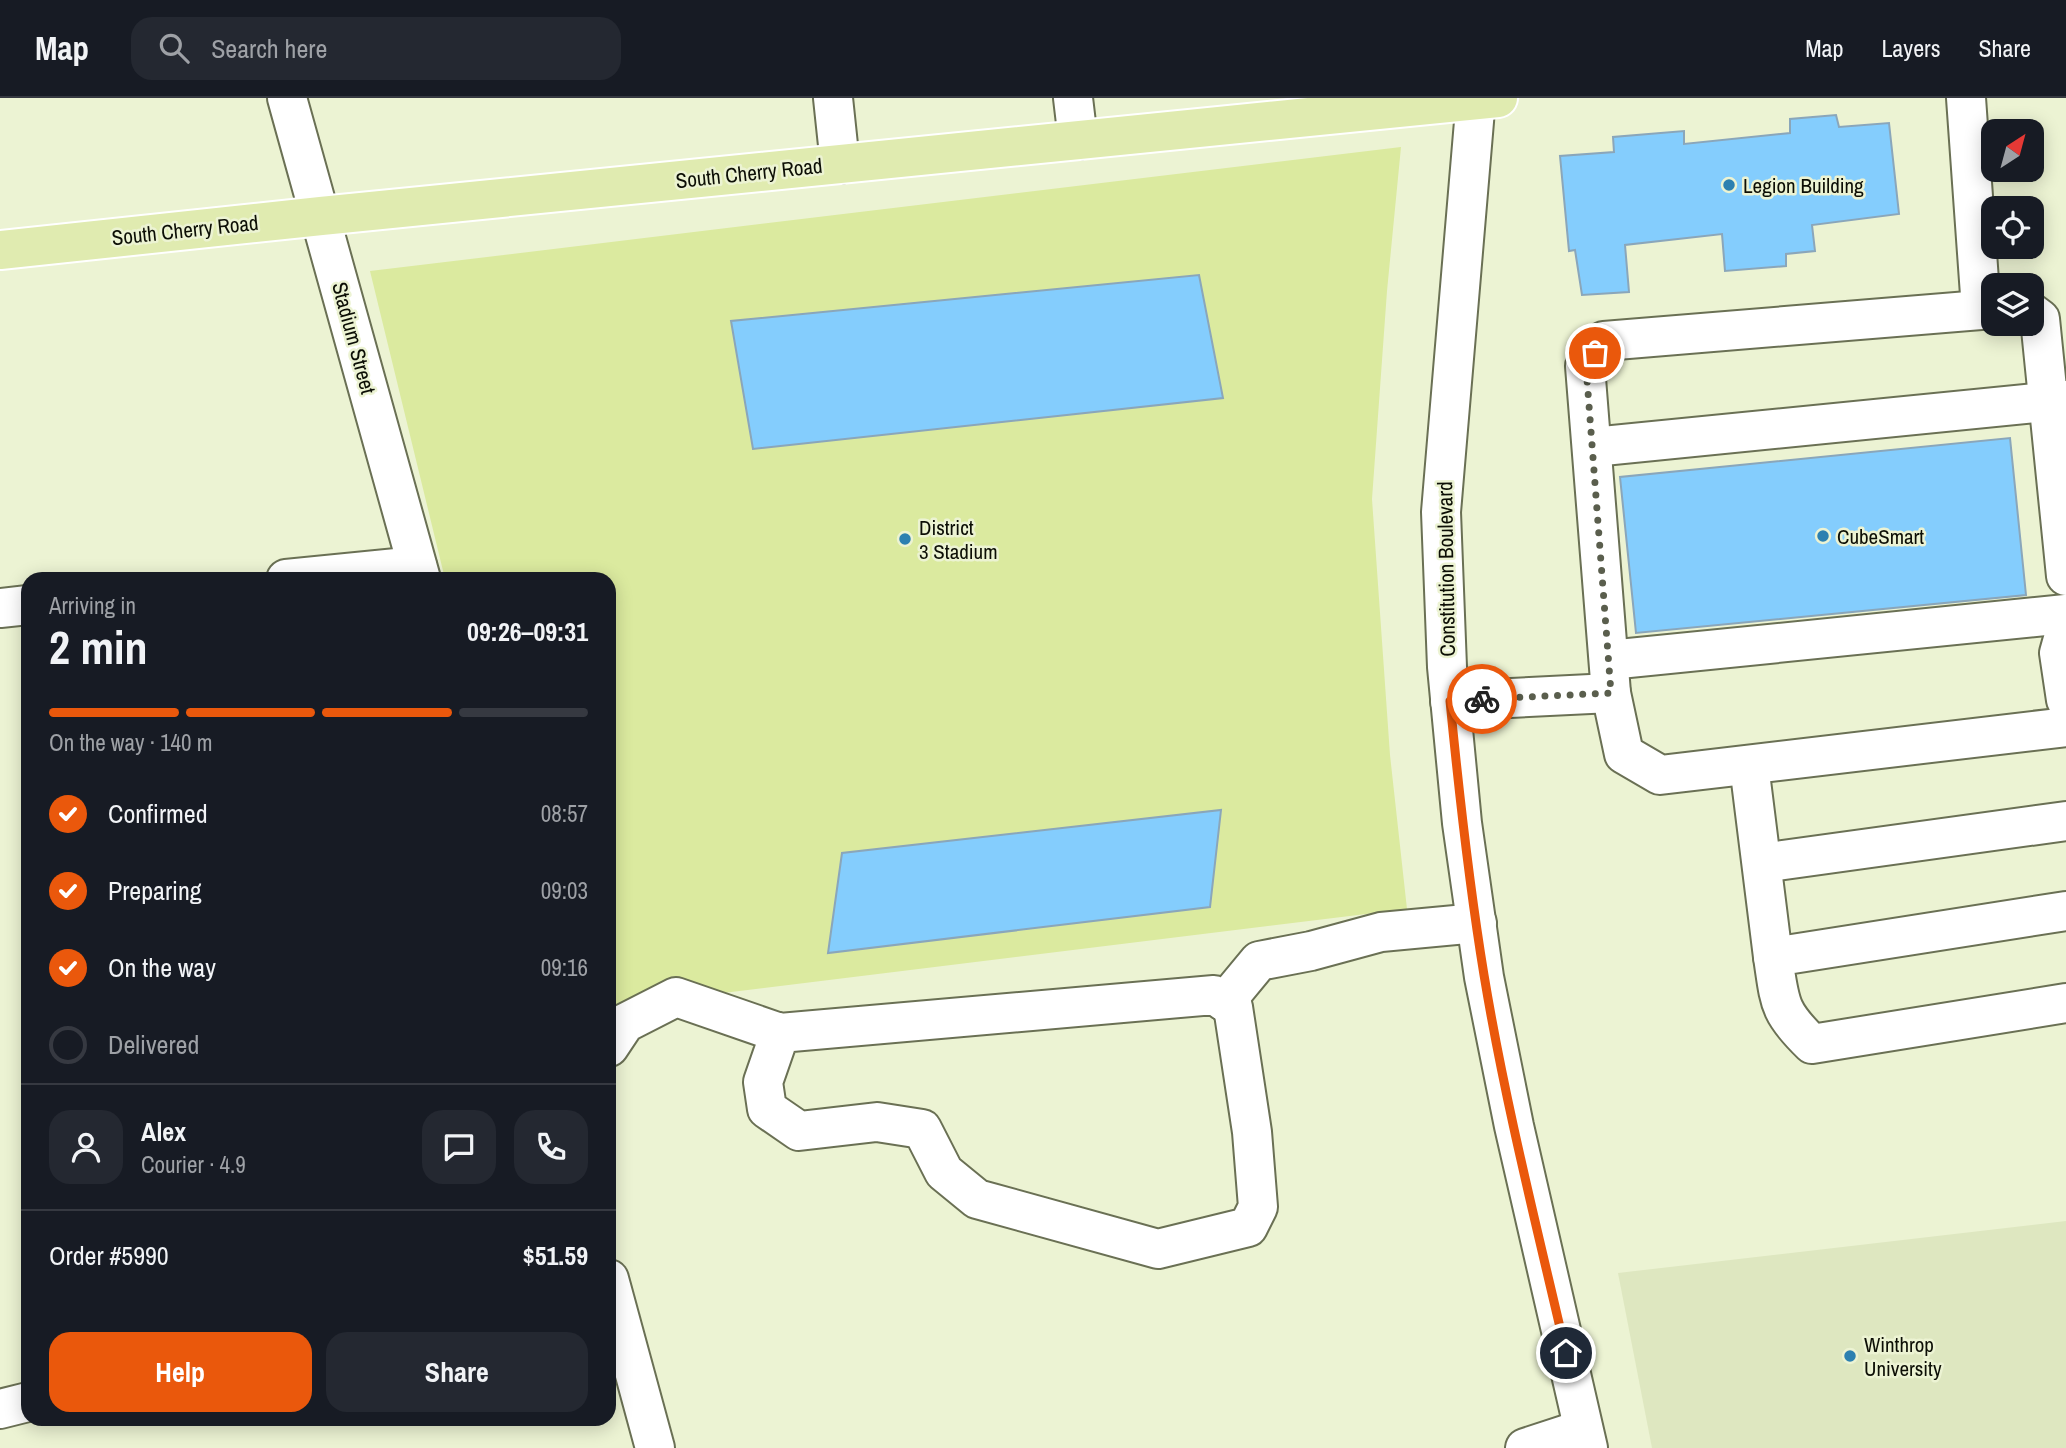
<!DOCTYPE html>
<meta charset="utf-8">
<style>
body{margin:0;font-family:"Archivo Narrow",sans-serif;background:#242831;color:#f1f3f6;height:100vh;display:flex;flex-direction:column;font-size:26px;white-space:nowrap}
*{box-sizing:border-box;margin:0}
p{font-size:23px;color:#9ea1a6}
.icon{flex:none;width:38px;height:38px;fill:none;stroke:currentColor;stroke-width:2;stroke-linecap:round;stroke-linejoin:round}
.map{position:relative;flex:1;overflow:hidden}
.side{position:absolute;left:21px;top:474px;width:595px;height:854px;display:flex;flex-direction:column;background:#171b24;border-radius:21px;box-shadow:0 4px 18px #0003}
.side>*{flex:none}
.needle{width:46px;rotate:36deg}
.fabs{position:absolute;left:1981px;top:21px;display:grid;gap:14px}
.fabs a{display:grid;place-items:center;width:63px;height:63px;border-radius:14px;background:#171b24;box-shadow:0 4px 18px #0003;font-size:35px}
.pin{position:absolute;display:grid;place-items:center;width:60px;height:60px;color:#fff;margin:-30px;border:4px solid #fff;border-radius:50%;box-shadow:0 2px 7px #0007}
.courier{position:absolute;display:grid;place-items:center;width:70px;height:70px;margin:-35px;border:5px solid #ea580c;border-radius:50%;background:#fff;color:#222;box-shadow:0 2px 9px #0007}
.head em{font-style:normal;font-weight:800}
.head div{display:flex;flex-direction:column-reverse}
.head{display:flex;align-items:center;justify-content:space-between;height:119px;padding:0 28px}
h1{font-size:46px;font-weight:800;line-height:52px}
.bar{display:grid;grid-template-columns:repeat(4,1fr);gap:10px 7px;align-content:center;height:84px;padding:0 28px}
.bar i{height:9px;border-radius:5px;background:#363941}
.bar .selected{background:#ea580c}
.bar p{grid-column:span 4}
.line{display:flex;align-items:center;gap:18px;padding:0 28px;border-top:2px solid #363941}
.line div{flex:1}
.round{display:grid;place-items:center;flex:none;width:74px;height:74px;border-radius:21px;background:#242831}
ol{padding:0 28px;list-style:none}
li{display:flex;align-items:center;gap:21px;height:77px}
li p{margin-inline-start:auto}
li .icon{padding:7px;border-radius:50%;background:#ea580c;color:#fff;stroke-width:4}
li:last-child{color:#9ea1a6}
li i{width:38px;height:38px;border:4px solid #363941;border-radius:50%}
.action{display:flex;gap:14px;margin-top:auto;padding:14px 28px}
.action a{flex:1;height:80px;border-radius:21px;background:#ea580c;color:#fff;font-size:28px;font-weight:800;line-height:80px;text-align:center}
.action a+a{background:#242831;color:#f1f3f6}
header{display:flex;align-items:center;gap:42px;box-sizing:border-box;height:98px;padding:0 35px;background:#171b24;border-bottom:2px solid #363941}
header strong{font-size:33px}
nav{display:flex;gap:38px;margin-inline-start:auto;font-size:24px}
.search{width:490px;height:63px;background:#242831;display:flex;align-items:center;gap:18px;box-sizing:border-box;padding:0 24px;border-radius:21px;color:#9ea1a6;font-size:26px}
.map>svg:first-child{display:block}
</style>
<header>
<strong>Map</strong>
<div class="search"><svg class="icon" aria-label="search" viewBox="0 0 24 24"><circle cx="10" cy="10" r="6"/><path d="M15 15l6 6"/></svg>Search here</div>
<nav><a>Map</a><a>Layers</a><a>Share</a></nav>
</header>
<div class="map">
<svg width="2066" height="1350" viewBox="0 0 2066 1350">
<rect width="100%" height="100%" fill="#ecf3d3"/>
<!-- built -->
<polygon fill="#dee7c0" points="2066,1123 2066,1350 1652,1350 1618,1175"/>
<!-- green -->
<polygon fill="#dbea9f" points="1401,49 1387,193 1372,401 1390,657 1407,811 609,909 609,481 445,481 370,173"/>
<!-- building -->
<g fill="#84cdfd" stroke="#8aa6ba" stroke-width="2">
<polygon points="1836,17 1839,29 1889,25 1899,116 1812,127 1815,153 1786,156 1786,168 1725,173 1722,136 1625,147 1629,194 1582,197 1575,152 1569,153 1560,58 1614,54 1613,39 1684,33 1684,46 1790,35 1790,21"/>
<polygon points="1199,177 1223,300 753,351 731,223"/>
<polygon points="2010,340 2026,497 1636,535 1620,379"/>
<polygon points="1221,712 1210,809 828,855 842,755"/>
</g>
<g fill="none" stroke-linecap="round" stroke-linejoin="round">
<defs>
<g id="minor">
<polyline points="287,0 421,481"/>
<polyline points="833,0 840,66"/>
<polyline points="1073,0 1078,42"/>
<polyline points="1476,0 1441,414 1447,569 1462,725 1484,879 1514,1028 1588,1350"/>
<polyline points="1966,0 1981,211"/>
<polyline points="1993,211 1604,243 1585,268 1611,595 1624,656 1660,677 2066,629"/>
<polyline points="2032,215 2040,221 2066,478"/>
<polyline points="1593,349 2066,302"/>
<polyline points="286,481 417,468"/>
<polyline points="0,510 28,507"/>
<polyline points="2066,530 2059,555 2066,602"/>
<polyline points="1609,562 2066,516"/>
<polyline points="1450,603 1611,595"/>
<polyline points="1749,667 1773,859"/>
<polyline points="1762,765 2066,723"/>
<path d="M2066,813L1773,859C1780,905 1778,913 1812,946L2066,905"/>
<polyline points="1225,904 1259,863 1311,853 1381,834 1477,825"/>
<polyline points="609,949 625,925 676,899 780,935 1214,897 1233,909 1252,1034 1258,1109 1248,1129 1158,1151 977,1101 944,1074 922,1031 877,1024 799,1033 767,1011 763,984 780,935"/>
<polyline points="609,1181 655,1350"/>
<polyline points="0,1311 28,1304"/>
<polyline points="1525,1350 1583,1331"/>
</g>
<polyline id="major" points="0,152 321,118 1498,0"/>
</defs>
<!-- minor casing -->
<use href="#minor" stroke="#6a7054" stroke-width="42"/>
<!-- major casing -->
<use href="#major" stroke="#fff" stroke-width="42"/>
<!-- minor -->
<use href="#minor" stroke="#fff" stroke-width="38"/>
<!-- major -->
<use href="#major" stroke="#e0ebb0" stroke-width="38"/>
</g>
<g fill="none" stroke-linecap="round" stroke-linejoin="round">
<!-- done -->
<polyline stroke="#5a5e4d" stroke-width="7" stroke-dasharray="0 12.6" points="1482,601 1611,595 1586,268 1595,255"/>
<!-- route -->
<path stroke="#ea580c" stroke-width="9" d="M1482,601L1450,603C1459,695 1469,786 1484,877C1505,1004 1537,1130 1566,1255"/>
</g>
<!-- markers -->
<g fill="#2c80b0" stroke="#ecf3d3" stroke-width="2.5">
<circle cx="1729" cy="87" r="7"/>
<circle cx="1823" cy="438" r="7"/>
<circle cx="905" cy="441" r="7"/>
<circle cx="1850" cy="1258" r="7"/>
</g>
<g text-anchor="middle" dominant-baseline="central" stroke-width="5" stroke-linejoin="round" paint-order="stroke">
<!-- street labels -->
<g font-size="21" fill="#0c0e05" stroke="#ecf3d3">
<text transform="translate(749 75) rotate(-6)">South Cherry Road</text>
<text transform="translate(185 132) rotate(-6)">South Cherry Road</text>
<text transform="translate(354 240) rotate(75)">Stadium Street</text>
<text transform="translate(1446 471) rotate(-91)">Constitution Boulevard</text>
</g>
<!-- poi labels -->
<g font-size="21" fill="#0c0e05" stroke="#ecf3d3" text-anchor="start">
<text x="1743" y="87">Legion Building</text>
<text x="919" y="429">District<tspan x="919" dy="24">3 Stadium</tspan></text>
<text x="1837" y="438">CubeSmart</text>
<text x="1864" y="1246">Winthrop<tspan x="1864" dy="24">University</tspan></text>
</g>
</g>
</svg>
<div class="fabs">
<a><svg class="needle" viewBox="-14 -14 28 28"><path d="M0-13l5 13h-10z" fill="#e53935"/><path d="M0 13l5-13h-10z" fill="#9ea1a6"/></svg></a>
<a><svg class="icon" aria-label="locate" viewBox="0 0 24 24"><circle cx="12" cy="12" r="6"/><path d="M12 2v4M12 18v4M2 12h4M18 12h4"/></svg></a>
<a><svg class="icon" aria-label="layers" viewBox="0 0 24 24"><path d="M12 4l9 5-9 5-9-5zM3 14l9 5 9-5"/></svg></a>
</div>
<div class="pin" style="left:1595px;top:255px;background:#ea580c"><svg class="icon" aria-label="bag" viewBox="0 0 24 24"><path d="M5 8h14l-1 12H6zM9 8a3 3 0 0 1 6 0"/></svg></div>
<div class="pin" style="left:1566px;top:1255px;background:#1f2937"><svg class="icon" aria-label="home" viewBox="0 0 24 24"><path d="M3 11l9-7 9 7M6 9v11h12V9"/></svg></div>
<div class="courier" style="left:1482px;top:601px"><svg class="icon" aria-label="bike" viewBox="0 0 24 24"><circle cx="6" cy="16" r="4"/><circle cx="18" cy="16" r="4"/><path d="M6 16l4-8h5l3 8M10 8l3 8H6M13 5h3"/></svg></div>
<section class="side">
<div class="head"><div><h1>2 min</h1><p>Arriving in</p></div><em>09:26–09:31</em></div>
<div class="bar"><i class="selected"></i><i class="selected"></i><i class="selected"></i><i></i><p>On the way · 140 m</p></div>
<ol>
<li><svg class="icon" aria-label="check" viewBox="0 0 24 24"><path d="M5 12l5 5 9-10"/></svg>Confirmed<p>08:57</p></li>
<li><svg class="icon" aria-label="check" viewBox="0 0 24 24"><path d="M5 12l5 5 9-10"/></svg>Preparing<p>09:03</p></li>
<li><svg class="icon" aria-label="check" viewBox="0 0 24 24"><path d="M5 12l5 5 9-10"/></svg>On the way<p>09:16</p></li>
<li><i></i>Delivered</li>
</ol>
<div class="line" style="height:126px"><a class="round"><svg class="icon" aria-label="person" viewBox="0 0 24 24"><circle cx="12" cy="8" r="4"/><path d="M4 21q1-7 8-7t8 7"/></svg></a><div><b>Alex</b><p>Courier · 4.9</p></div><a class="round"><svg class="icon" aria-label="chat" viewBox="0 0 24 24"><path d="M4 5h16v11H9l-5 4z"/></svg></a><a class="round"><svg class="icon" aria-label="phone" viewBox="0 0 24 24"><path d="M5 4h4l2 5-3 2q2 4 5 5l2-3 5 2v4C11 20 4 13 5 4z"/></svg></a></div>
<div class="line" style="height:91px"><div>Order #5990</div><b>$51.59</b></div>
<div class="action"><a>Help</a><a>Share</a></div>
</section>
</div>
